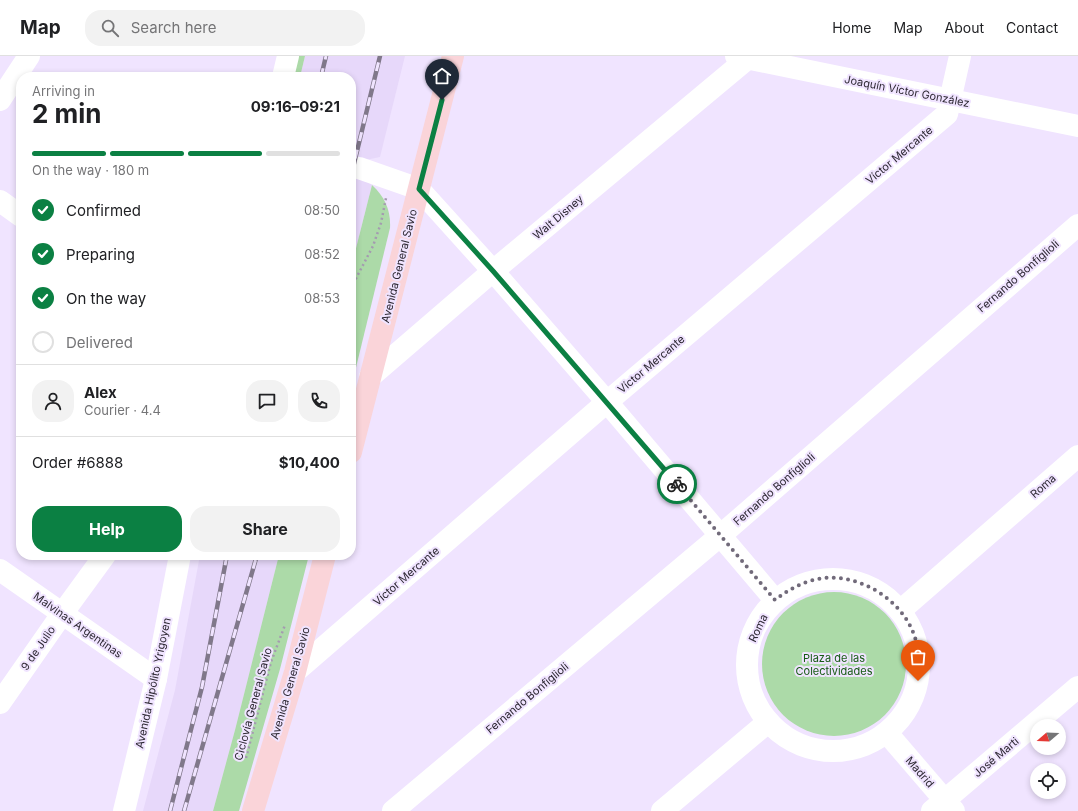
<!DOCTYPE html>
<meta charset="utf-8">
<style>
body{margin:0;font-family:Inter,sans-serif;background:#f2f2f2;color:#202124;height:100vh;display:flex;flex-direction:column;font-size:15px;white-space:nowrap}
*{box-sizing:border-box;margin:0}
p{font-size:13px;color:#757577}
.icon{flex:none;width:22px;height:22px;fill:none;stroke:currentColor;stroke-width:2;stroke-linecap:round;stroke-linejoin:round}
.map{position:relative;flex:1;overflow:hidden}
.panel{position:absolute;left:16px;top:16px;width:340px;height:488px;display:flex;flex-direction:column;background:#fff;border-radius:16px;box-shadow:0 2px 6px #0003}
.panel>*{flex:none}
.needle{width:26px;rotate:251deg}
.controls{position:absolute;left:1030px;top:663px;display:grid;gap:8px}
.controls a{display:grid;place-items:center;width:36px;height:36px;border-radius:50%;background:#fff;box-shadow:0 2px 6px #0003;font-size:20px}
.pin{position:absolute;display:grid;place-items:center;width:34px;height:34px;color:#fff;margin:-41px -17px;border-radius:50% 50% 50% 0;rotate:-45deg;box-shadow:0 0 4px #0007}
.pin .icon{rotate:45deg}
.courier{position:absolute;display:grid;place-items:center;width:40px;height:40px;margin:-20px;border:3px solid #0b8043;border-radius:50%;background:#fff;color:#222;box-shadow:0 1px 5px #0007}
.headline em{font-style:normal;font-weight:700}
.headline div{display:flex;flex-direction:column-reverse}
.headline{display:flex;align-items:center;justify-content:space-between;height:68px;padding:0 16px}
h1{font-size:26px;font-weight:700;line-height:30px}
.bar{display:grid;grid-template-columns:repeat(4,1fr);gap:6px 4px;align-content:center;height:48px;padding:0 16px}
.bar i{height:5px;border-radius:3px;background:#e0e0e0}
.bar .active{background:#0b8043}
.bar p{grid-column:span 4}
.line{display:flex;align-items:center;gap:10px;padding:0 16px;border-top:1px solid #e0e0e0}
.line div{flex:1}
.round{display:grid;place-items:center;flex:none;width:42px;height:42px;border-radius:16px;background:#f2f2f2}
ol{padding:0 16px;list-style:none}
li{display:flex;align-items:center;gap:12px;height:44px}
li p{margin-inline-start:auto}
li .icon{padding:4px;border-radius:50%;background:#0b8043;color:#fff;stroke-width:4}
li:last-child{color:#757577}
li i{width:22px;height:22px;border:2px solid #e0e0e0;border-radius:50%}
.cta{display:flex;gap:8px;margin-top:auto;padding:8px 16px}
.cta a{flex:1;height:46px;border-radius:16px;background:#0b8043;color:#fff;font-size:16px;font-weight:700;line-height:46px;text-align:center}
.cta a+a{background:#f2f2f2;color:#202124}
header{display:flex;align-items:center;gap:24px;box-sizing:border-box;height:56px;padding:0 20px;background:#fff;border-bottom:1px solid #e0e0e0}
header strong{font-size:19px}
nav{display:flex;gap:22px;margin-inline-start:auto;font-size:14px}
.search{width:280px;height:36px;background:#f2f2f2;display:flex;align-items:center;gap:10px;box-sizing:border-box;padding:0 14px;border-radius:16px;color:#757577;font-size:15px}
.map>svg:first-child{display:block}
</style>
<header>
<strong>Map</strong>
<div class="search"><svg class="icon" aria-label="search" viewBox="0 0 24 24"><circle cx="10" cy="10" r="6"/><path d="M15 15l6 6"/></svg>Search here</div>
<nav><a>Home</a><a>Map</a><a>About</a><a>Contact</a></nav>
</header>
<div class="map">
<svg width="1078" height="755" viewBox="0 0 1078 755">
<rect width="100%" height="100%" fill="#f0e4ff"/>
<!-- built -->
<g fill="#e7d8fa">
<polygon points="305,0 405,0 380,101 361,105 358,119 372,129 351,212 351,21 300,21"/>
<polygon points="200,499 279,499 235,674 213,755 143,755 175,634"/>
</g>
<!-- green -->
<g fill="#acdaa8">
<polygon points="294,0 305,0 300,21 289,21"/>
<path d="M372,129C385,141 391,155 390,172L351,332V212Z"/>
<polygon points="279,499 309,499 280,613 239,755 213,755 235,674"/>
<circle cx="834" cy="608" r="72"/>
</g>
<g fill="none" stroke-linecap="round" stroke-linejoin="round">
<!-- path -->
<g stroke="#a49bb0" stroke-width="2.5" stroke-dasharray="2 3" stroke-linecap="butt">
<polyline points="351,232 373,190 381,167 386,142"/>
<polyline points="246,702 271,606 285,569"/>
</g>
<!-- minor -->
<g stroke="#fff" stroke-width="22">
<polyline points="736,0 1078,70"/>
<polyline points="283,21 288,0"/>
<polyline points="0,44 29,0"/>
<polyline points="359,112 419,133 493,215 607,346 775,544"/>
<polyline points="0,145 21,160"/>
<polyline points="370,321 493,215 747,3"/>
<polyline points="0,514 156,623"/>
<circle cx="833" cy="609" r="86"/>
<polyline points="900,555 1078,400"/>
<polyline points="295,616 607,346 947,58 960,0"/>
<polyline points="0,647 62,558 105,499"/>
<polyline points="887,677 954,755"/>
<polyline points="124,755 156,623 180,499"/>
<polyline points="393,755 721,479 1078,169"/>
<polyline points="662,755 768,666"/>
<polyline points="932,755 1078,631"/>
</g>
<!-- major -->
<g stroke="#fad4d9" stroke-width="22">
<polyline points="351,396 453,0"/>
<polyline points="253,755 295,616 325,499"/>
</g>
<defs>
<g id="rail">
<polyline points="321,21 326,0"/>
<polyline points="351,120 380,0"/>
<polyline points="170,755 202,631 227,499"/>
<polyline points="184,755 257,499"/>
</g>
</defs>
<!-- rail casing -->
<use href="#rail" stroke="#80788a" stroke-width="4.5"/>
<!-- rail -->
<use href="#rail" stroke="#f0e4ff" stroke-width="3" stroke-dasharray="9" stroke-linecap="butt"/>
</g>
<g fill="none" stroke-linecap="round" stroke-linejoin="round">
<!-- done -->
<path stroke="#716a7a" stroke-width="4" stroke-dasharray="0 7.2" d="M677,428L775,544C787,535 798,528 813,524C855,513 905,543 916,585C919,599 919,611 918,625"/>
<!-- route -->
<polyline stroke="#0b8043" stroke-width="5" points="442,44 419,133 493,215 677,428"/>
</g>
<g text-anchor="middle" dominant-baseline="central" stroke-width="4" stroke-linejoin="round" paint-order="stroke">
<!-- street labels -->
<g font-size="11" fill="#2d2833" stroke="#f0e4ff">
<text transform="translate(907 35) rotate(11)">Joaquín Víctor González</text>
<text transform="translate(899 99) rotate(-40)">Víctor Mercante</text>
<text transform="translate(558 161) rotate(-40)">Walt Disney</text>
<text transform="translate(399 210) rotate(-76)">Avenida General Savio</text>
<text transform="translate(1018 220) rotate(-41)">Fernando Bonfiglioli</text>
<text transform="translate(651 308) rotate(-40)">Víctor Mercante</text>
<text transform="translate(1043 430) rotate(-41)">Roma</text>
<text transform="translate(774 433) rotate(-41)">Fernando Bonfiglioli</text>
<text transform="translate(406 520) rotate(-41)">Víctor Mercante</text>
<text transform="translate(78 569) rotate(35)">Malvinas Argentinas</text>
<text transform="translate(758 572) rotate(-64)">Roma</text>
<text transform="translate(38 592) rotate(-55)">9 de Julio</text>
<text transform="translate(153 627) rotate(-78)">Avenida Hipólito Yrigoyen</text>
<text transform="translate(290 627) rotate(-74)">Avenida General Savio</text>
<text transform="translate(527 642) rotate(-40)">Fernando Bonfiglioli</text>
<text transform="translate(253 648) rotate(-75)">Ciclovía General Savio</text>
<text transform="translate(996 701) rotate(-40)">José Marti</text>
<text transform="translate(920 716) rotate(49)">Madrid</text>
</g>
<!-- park labels -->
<g font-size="11" fill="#155a13" stroke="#f0e4ff">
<text x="834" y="602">Plaza de las<tspan x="834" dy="13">Colectividades</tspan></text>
</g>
</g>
</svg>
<div class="controls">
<a><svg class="needle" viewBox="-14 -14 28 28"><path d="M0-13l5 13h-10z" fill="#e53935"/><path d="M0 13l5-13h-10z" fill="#757577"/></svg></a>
<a><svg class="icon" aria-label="locate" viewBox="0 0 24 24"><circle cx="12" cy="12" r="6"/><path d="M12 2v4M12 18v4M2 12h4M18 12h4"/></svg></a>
</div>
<div class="pin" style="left:918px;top:625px;background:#ea580c"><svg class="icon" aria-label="bag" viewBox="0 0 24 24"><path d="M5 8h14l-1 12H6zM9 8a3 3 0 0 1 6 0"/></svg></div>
<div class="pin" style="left:442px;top:44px;background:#1f2937"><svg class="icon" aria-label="home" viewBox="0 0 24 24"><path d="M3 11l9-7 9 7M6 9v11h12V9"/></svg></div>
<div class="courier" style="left:677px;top:428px"><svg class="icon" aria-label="bike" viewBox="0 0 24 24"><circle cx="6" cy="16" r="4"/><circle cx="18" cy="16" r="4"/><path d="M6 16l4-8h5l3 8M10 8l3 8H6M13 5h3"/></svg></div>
<section class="panel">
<div class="headline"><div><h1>2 min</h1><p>Arriving in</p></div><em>09:16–09:21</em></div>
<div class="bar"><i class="active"></i><i class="active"></i><i class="active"></i><i></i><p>On the way · 180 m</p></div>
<ol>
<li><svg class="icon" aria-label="check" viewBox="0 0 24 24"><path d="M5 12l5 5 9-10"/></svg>Confirmed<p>08:50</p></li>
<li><svg class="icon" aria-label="check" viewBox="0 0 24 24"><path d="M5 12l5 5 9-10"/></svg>Preparing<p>08:52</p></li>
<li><svg class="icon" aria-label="check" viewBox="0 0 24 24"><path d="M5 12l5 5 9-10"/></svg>On the way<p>08:53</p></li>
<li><i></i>Delivered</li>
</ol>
<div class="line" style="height:72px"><a class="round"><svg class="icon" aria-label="person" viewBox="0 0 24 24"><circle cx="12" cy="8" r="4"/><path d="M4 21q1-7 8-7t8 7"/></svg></a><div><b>Alex</b><p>Courier · 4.4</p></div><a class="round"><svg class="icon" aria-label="chat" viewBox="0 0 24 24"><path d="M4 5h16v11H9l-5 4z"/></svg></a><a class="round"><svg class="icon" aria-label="phone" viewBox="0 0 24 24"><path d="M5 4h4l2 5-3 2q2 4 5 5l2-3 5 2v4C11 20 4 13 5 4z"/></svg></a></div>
<div class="line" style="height:52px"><div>Order #6888</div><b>$10,400</b></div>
<div class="cta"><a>Help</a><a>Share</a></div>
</section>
</div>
